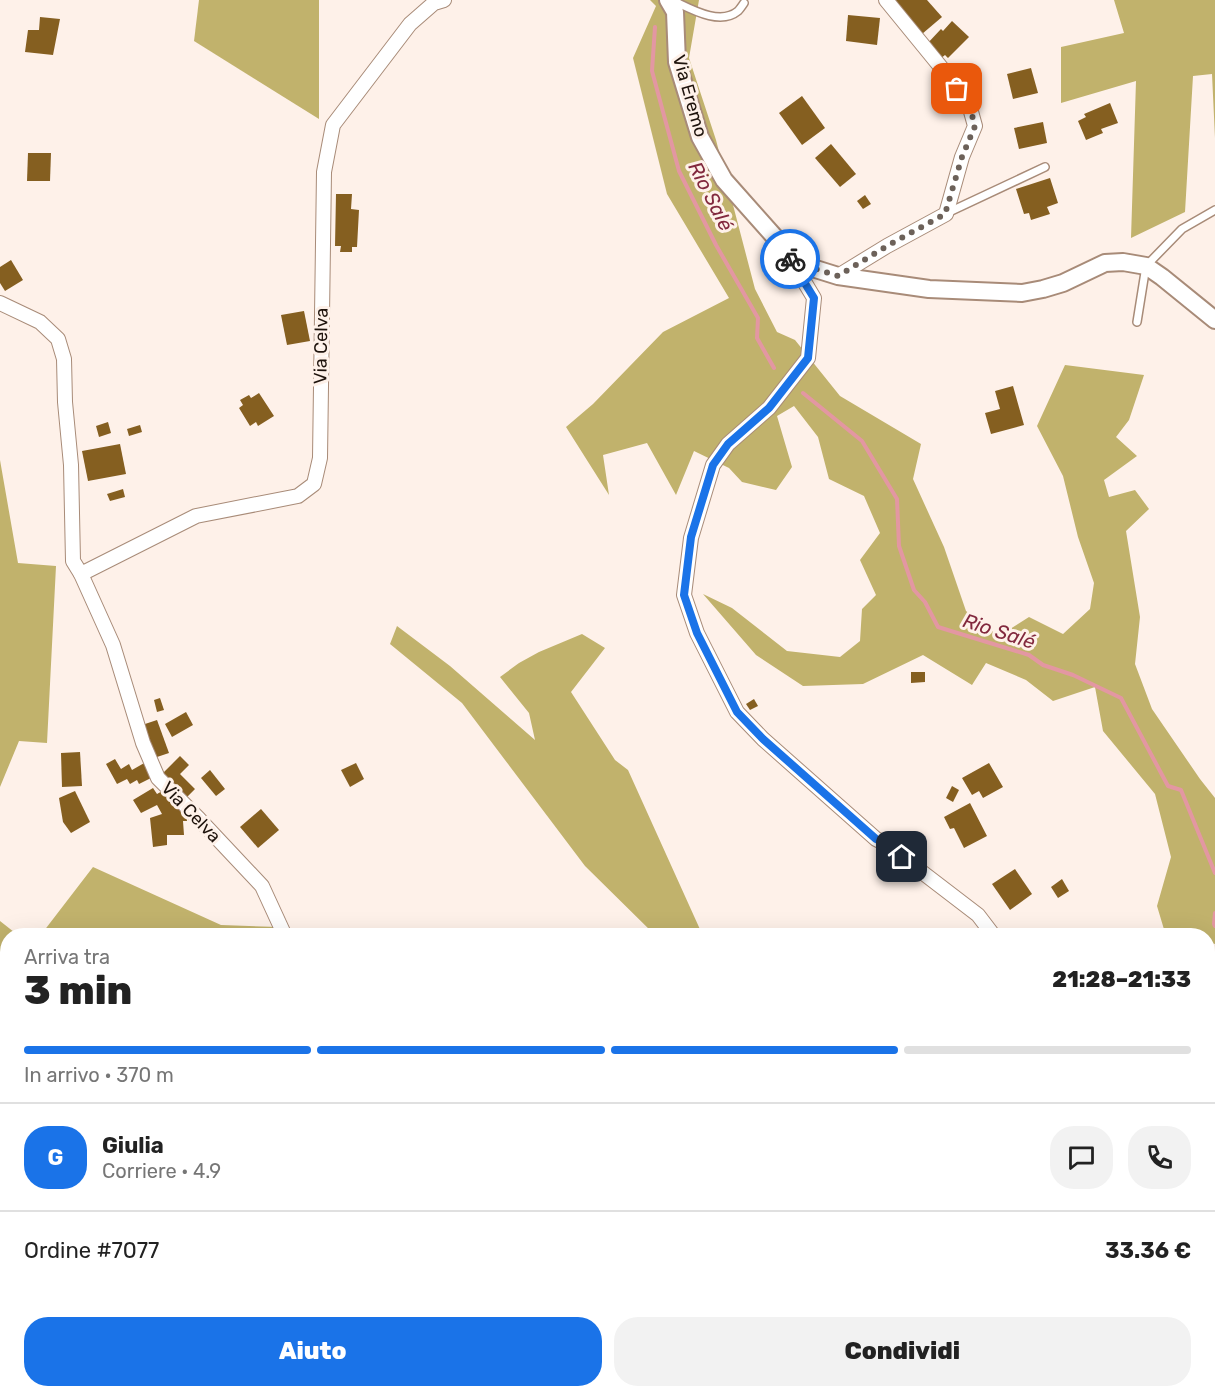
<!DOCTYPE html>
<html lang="it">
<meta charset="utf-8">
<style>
body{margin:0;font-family:Rubik,sans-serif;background:#f2f2f2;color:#222;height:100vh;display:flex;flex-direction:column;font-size:22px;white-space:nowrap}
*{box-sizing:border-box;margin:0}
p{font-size:20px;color:#767676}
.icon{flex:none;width:33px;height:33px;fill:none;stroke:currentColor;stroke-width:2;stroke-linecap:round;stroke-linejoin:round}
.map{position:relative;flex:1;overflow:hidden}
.sheet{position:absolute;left:0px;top:928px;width:1215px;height:470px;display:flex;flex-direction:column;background:#fff;border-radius:24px 24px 0 0;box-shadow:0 6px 24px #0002}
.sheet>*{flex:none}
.pin{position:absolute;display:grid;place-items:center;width:51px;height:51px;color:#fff;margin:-26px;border-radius:12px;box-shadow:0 3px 9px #0006}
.courier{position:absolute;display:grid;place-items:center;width:60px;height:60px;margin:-30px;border:4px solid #1a73e8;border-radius:50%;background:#fff;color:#222;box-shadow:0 2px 8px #0007}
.summary em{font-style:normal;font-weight:800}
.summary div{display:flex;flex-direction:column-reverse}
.summary{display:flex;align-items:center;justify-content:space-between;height:102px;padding:0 24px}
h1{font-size:39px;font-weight:800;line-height:45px}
.bar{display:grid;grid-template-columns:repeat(4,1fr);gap:9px 6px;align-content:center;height:72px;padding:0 24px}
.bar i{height:8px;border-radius:4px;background:#e0e0e0}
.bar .on{background:#1a73e8}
.bar p{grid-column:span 4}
.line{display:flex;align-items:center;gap:15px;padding:0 24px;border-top:2px solid #e0e0e0}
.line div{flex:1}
.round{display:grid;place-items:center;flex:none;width:63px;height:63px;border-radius:24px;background:#f2f2f2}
.button{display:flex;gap:12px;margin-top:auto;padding:12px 24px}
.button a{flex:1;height:69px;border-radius:24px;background:#1a73e8;color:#fff;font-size:24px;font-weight:800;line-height:69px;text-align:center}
.button a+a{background:#f2f2f2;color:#222}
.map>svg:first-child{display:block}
</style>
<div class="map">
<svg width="1215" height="1397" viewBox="0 0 1215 1397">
<rect width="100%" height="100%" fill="#fef1e9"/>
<!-- forest -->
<g fill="#c1b26c">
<polygon points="199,0 319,0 319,119 194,41"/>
<polygon points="650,0 699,0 689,58 716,140 755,289 777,332 795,340 840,396 921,444 913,479 944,547 966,611 999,636 1029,617 1063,634 1090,609 1094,583 1078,537 1063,476 1037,426 1065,365 1144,375 1129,420 1116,437 1137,456 1104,480 1109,497 1135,490 1149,509 1126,531 1140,617 1135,664 1152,709 1200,779 1215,798 1215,944 1208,942 1208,936 1166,936 1157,906 1171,857 1155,794 1103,731 1095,687 1053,701 1026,680 986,663 972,685 923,655 863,684 803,686 756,655 703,594 732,608 787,651 840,657 860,641 862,609 876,595 860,560 880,533 864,496 829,479 818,437 794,406 777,416 792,467 776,490 742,482 729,468 694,451 676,495 647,443 603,455 609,495 566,427 593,404 663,332 729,298 667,194 633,58 656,6"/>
<polygon points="1114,0 1215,0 1215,138 1212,74 1193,76 1185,212 1131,238 1136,81 1061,103 1061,47 1124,33"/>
<polygon points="0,460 18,563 56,566 47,743 19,741 0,787"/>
<polygon points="397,626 450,666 535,740 529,713 500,677 519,663 539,652 582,634 605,648 571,692 615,760 628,770 703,936 656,936 585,866 462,703 390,644"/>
<polygon points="93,867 221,925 278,927 282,936 40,936"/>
<polygon points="0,921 19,936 8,936 7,1164 0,1156"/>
<polygon points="0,1313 7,1317 8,1368 3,1369 0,1373"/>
<polygon points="77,1391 116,1391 124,1397 82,1397"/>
<polygon points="866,1391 876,1397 332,1397 331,1391"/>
</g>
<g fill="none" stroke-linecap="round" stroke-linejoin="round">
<!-- stream -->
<g stroke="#e397a2" stroke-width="4">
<polyline points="655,27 652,71 679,171 716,245 758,318 757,338 774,368"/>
<polyline points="803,393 862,441 897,499 899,546 914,590 925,602 938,627 1029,655 1043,665 1073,675 1121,698 1168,786 1181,790 1215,873"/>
<polyline points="1215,913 1214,924 1215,926"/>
</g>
</g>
<!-- building -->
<g fill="#855f20">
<polygon points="893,0 927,0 942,17 922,34"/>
<polygon points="848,15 880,18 877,45 846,41"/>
<polygon points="40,17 60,19 53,55 25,52 28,30 39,30"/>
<polygon points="952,21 969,37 948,58 945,55 940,59 926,45 941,29 943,31"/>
<polygon points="1031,68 1038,93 1013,99 1007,74"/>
<polygon points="802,96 825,128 802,145 779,113"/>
<polygon points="1110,103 1118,123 1101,129 1103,133 1086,140 1078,121 1086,117 1084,114"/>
<polygon points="1043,122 1047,143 1019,149 1014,128"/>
<polygon points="831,144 856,174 840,187 815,158"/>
<polygon points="28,153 51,153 50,181 27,181"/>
<polygon points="1050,178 1058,203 1047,207 1050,214 1031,220 1029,213 1024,214 1016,189"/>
<polygon points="336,194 352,194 351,209 359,210 357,247 352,247 352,252 340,252 341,246 335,246"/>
<polygon points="865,195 871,204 863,209 857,201"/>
<polygon points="11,260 23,280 5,291 0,283 0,267"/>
<polygon points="304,311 310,341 287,345 281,315"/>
<polygon points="1013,386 1024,425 991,434 985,413 1000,409 995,391"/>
<polygon points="259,393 274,416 258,426 256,422 250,426 239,408 243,405 240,400 249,395 251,398"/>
<polygon points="108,422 111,433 99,437 96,426"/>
<polygon points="140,425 142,432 129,436 127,429"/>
<polygon points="120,444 126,474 88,481 82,451"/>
<polygon points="123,489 125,497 110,501 107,494"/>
<polygon points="911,672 925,672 925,682 911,683"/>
<polygon points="160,698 164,710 157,712 154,700"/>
<polygon points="754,699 758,706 750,710 746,704"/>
<polygon points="186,712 193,725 172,737 165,724"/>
<polygon points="157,720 169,753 154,758 142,725"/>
<polygon points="80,752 82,786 62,787 61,753"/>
<polygon points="180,756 189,765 180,774 195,789 184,800 160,776"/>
<polygon points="115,759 121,769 129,764 132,770 146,762 151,778 139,784 137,780 130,784 127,779 117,784 106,764"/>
<polygon points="356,763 364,779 350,787 341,770"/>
<polygon points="989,763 1003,787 983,798 979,791 972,795 962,778"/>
<polygon points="210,770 225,789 216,796 201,778"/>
<polygon points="952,786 959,790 953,802 946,798"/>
<polygon points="153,788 157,794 166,789 186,809 187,821 183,821 184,835 167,835 167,845 153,847 150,818 162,814 157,805 141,813 133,800"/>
<polygon points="75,791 90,822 71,833 63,822 59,798"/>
<polygon points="970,803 987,836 964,848 954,828 950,829 944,817"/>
<polygon points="261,809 279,830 258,848 240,827"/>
<polygon points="906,842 917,856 910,861 899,847"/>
<polygon points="1015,869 1032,894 1010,910 992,884"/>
<polygon points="1062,879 1069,891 1058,898 1051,887"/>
</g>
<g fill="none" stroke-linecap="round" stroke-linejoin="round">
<defs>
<g id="service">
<path d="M674,1C691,9 720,26 738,11C740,9 742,6 744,3"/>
<polyline points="947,213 1045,167"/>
<polyline points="1137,322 1146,266 1182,229 1215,210"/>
</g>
<g id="minor">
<polyline points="787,253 814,298 808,358 769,408 728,444 713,465 691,538 684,595 697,633 737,712 763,739 876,839 884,843 978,915 994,936"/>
<polyline points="838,276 887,246 946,214 962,157 975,126 970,108 944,71 886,0"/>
<polyline points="0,303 40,322 58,339 64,359 65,402 71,465 73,561 81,574 113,645 143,743 158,778 199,819 262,886 285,936"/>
<polyline points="81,574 196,516 298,496 314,484 320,458 324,172 333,125 410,24 434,3 444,0"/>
<polyline points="144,1390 145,1397"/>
<polyline points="915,1390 916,1397"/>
<polyline points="1149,1390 1154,1397"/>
</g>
<polyline id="tertiary" points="668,0 675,12 677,62 700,137 724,180 780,243 806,266 838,276 929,289 1022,293 1043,289 1063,283 1105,263 1123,262 1146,266 1162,277 1215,320"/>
</defs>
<!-- service casing -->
<use href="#service" stroke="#a88b78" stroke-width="10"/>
<!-- minor casing -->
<use href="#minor" stroke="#a88b78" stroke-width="16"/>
<!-- tertiary casing -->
<use href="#tertiary" stroke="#a88b78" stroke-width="20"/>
<!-- service -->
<use href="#service" stroke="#fff" stroke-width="7"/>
<!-- minor -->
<use href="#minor" stroke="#fff" stroke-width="14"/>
<!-- tertiary -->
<use href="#tertiary" stroke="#fff" stroke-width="16"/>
</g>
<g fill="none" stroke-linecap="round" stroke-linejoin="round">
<!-- done -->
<polyline stroke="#6c6159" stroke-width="6" stroke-dasharray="0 10.8" points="790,259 780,243 806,266 838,276 887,246 945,214 962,157 975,126 970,108 957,89"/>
<!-- route -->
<polyline stroke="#1a73e8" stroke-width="8" points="790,259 814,298 808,358 769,408 728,444 713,465 691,537 684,595 697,633 737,712 763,739 876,839 884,843 902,857"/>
</g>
<g text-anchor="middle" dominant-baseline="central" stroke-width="6" stroke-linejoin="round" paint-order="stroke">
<!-- street labels -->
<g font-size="18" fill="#1e130c" stroke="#fef1e9">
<text transform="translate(690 96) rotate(74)">Via Eremo</text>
<text transform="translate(321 346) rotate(-89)">Via Celva</text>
<text transform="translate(191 812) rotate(46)">Via Celva</text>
</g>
<!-- water labels -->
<g font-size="20" font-style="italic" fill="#82293e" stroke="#fef1e9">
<text transform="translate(711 196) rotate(63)">Rio Salé</text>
<text transform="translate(999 631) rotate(18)">Rio Salé</text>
</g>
</g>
</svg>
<div class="pin" style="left:957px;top:89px;background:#ea580c"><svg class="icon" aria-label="bag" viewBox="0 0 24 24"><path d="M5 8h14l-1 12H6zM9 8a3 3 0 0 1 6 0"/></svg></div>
<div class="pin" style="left:902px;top:857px;background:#1f2937"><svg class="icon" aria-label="home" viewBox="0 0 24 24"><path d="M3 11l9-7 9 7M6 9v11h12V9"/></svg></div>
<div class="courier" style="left:790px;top:259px"><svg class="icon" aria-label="bike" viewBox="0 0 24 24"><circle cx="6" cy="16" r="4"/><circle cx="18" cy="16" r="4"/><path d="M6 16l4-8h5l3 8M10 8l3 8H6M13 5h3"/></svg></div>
<section class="sheet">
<div class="summary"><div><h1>3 min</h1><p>Arriva tra</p></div><em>21:28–21:33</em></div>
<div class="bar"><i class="on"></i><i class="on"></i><i class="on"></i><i></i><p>In arrivo · 370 m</p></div>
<div class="line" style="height:108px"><b class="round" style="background:#1a73e8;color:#fff">G</b><div><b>Giulia</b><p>Corriere · 4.9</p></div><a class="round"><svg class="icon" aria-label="chat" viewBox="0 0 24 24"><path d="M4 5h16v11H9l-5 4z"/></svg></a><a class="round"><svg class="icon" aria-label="phone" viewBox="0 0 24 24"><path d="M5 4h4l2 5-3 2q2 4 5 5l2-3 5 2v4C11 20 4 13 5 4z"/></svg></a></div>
<div class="line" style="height:78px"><div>Ordine #7077</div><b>33.36 €</b></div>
<div class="button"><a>Aiuto</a><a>Condividi</a></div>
</section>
</div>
